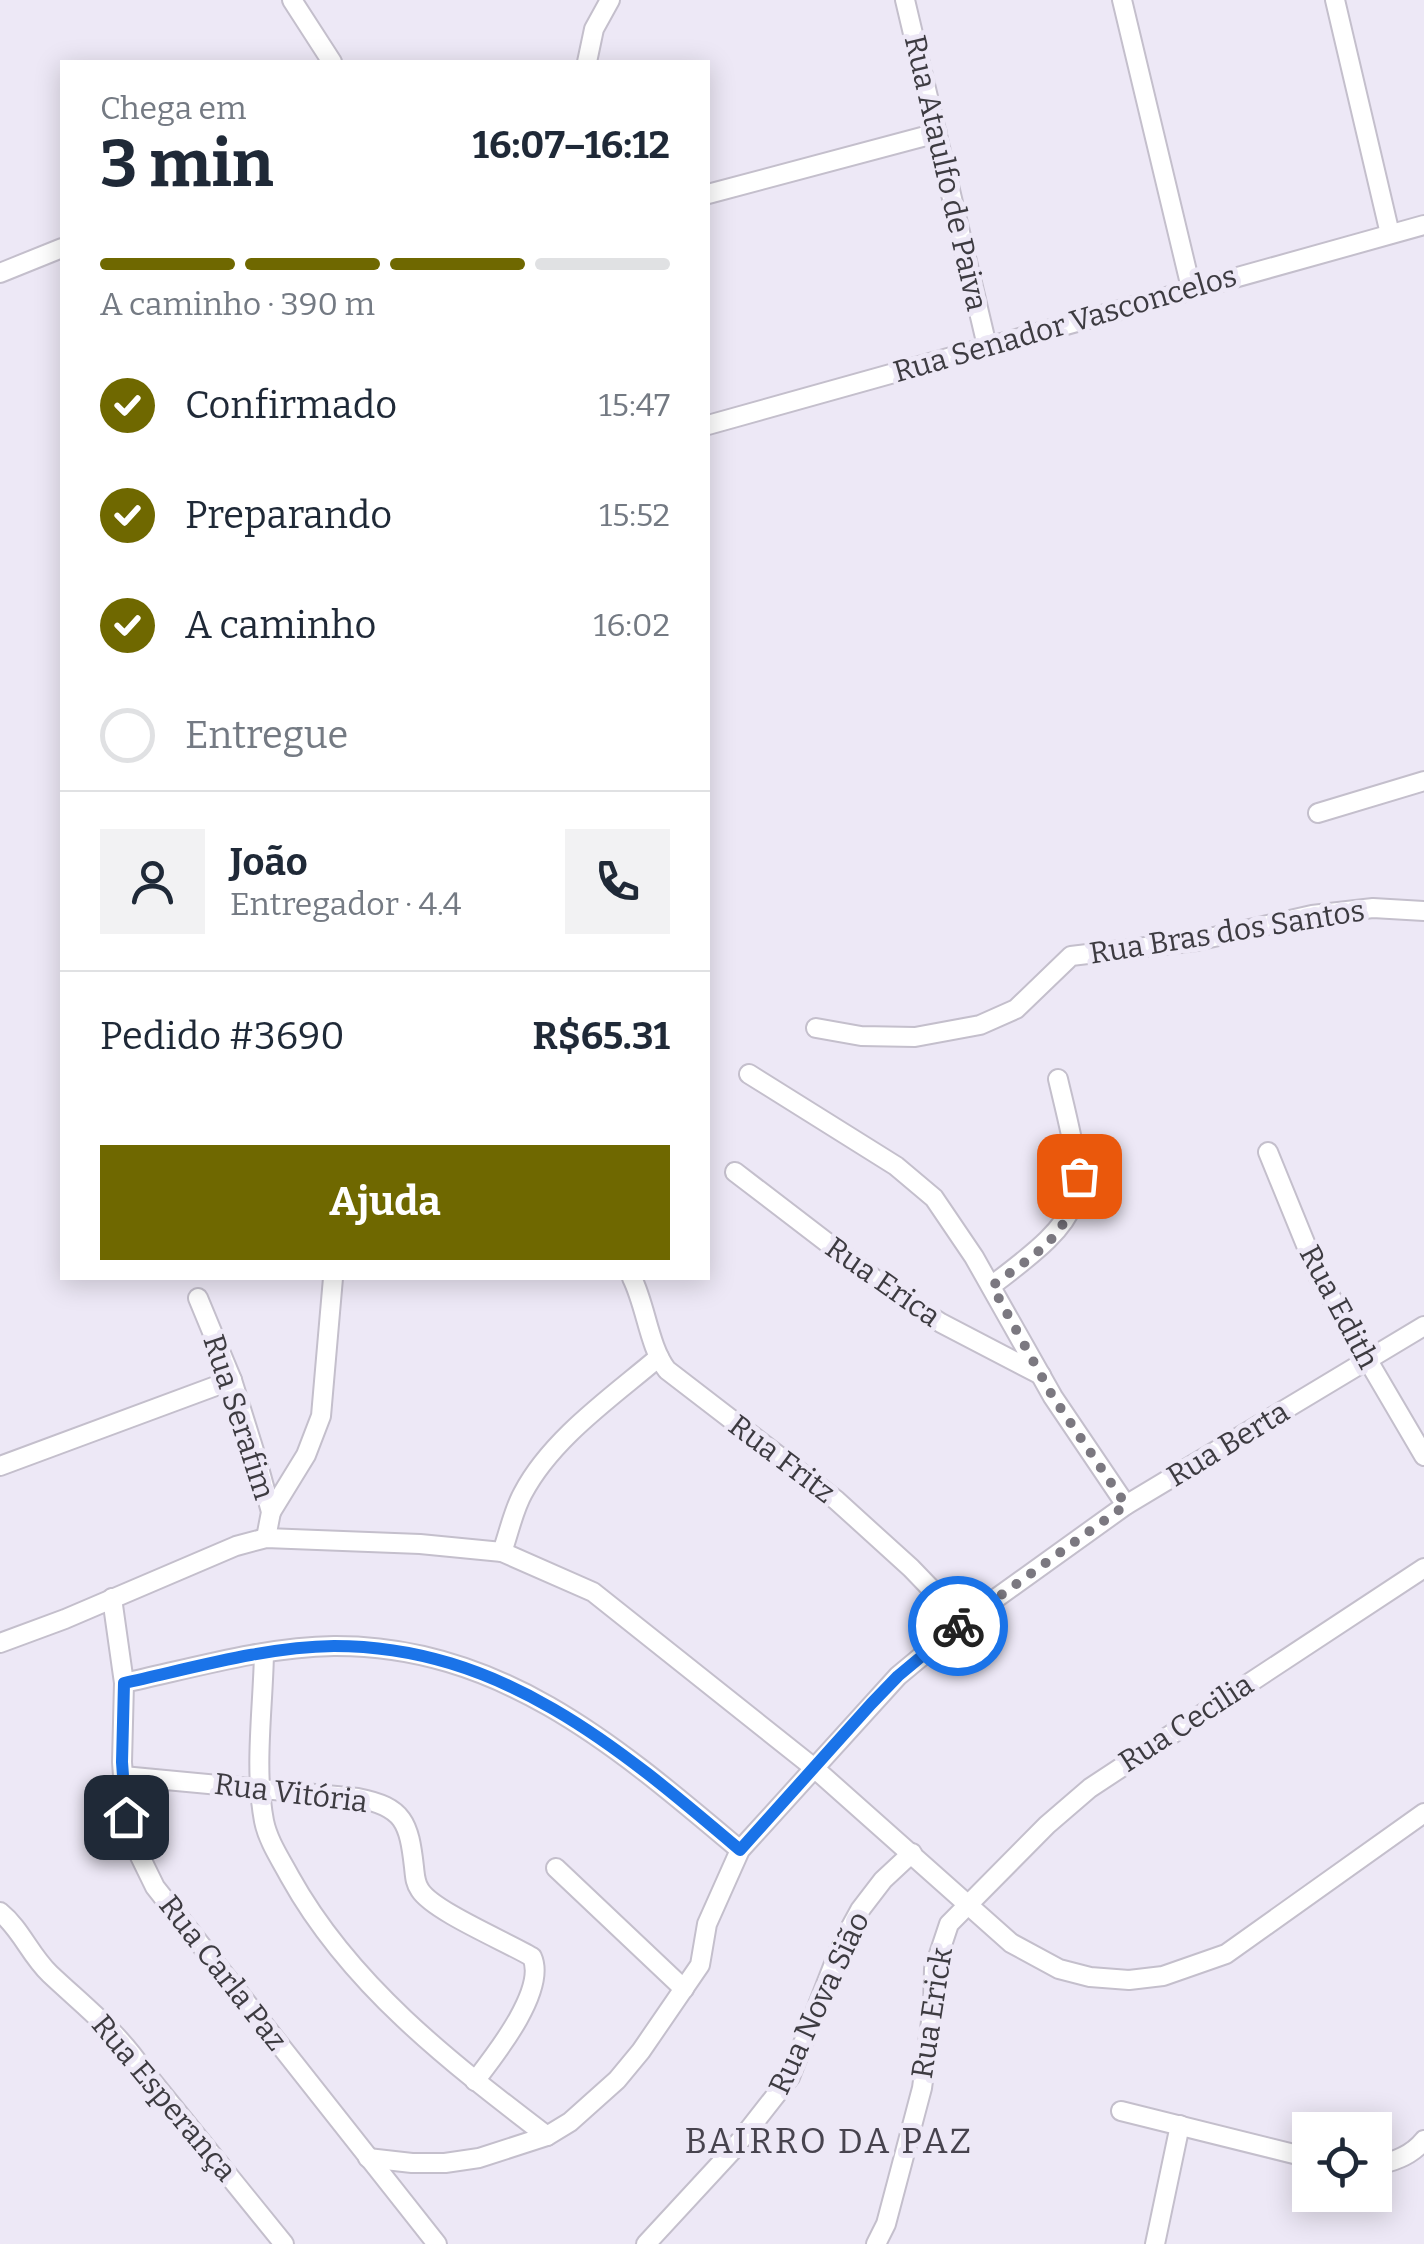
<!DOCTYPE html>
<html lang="pt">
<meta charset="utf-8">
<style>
body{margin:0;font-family:Bitter,serif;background:#f2f2f3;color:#1f2937;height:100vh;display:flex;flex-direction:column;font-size:38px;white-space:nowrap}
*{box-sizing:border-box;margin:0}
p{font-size:32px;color:#747a83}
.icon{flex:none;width:55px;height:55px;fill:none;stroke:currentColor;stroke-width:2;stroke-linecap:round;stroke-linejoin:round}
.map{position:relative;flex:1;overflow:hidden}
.drawer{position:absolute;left:60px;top:60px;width:650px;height:1220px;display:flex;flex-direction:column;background:#fff;border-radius:0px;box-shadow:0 5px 25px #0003}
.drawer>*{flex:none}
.tools{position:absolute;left:1292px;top:2112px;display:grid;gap:20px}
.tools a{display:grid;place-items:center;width:100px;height:100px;border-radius:0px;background:#fff;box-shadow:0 5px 25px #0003;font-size:50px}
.pin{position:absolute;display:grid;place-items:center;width:85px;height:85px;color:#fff;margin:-42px;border-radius:20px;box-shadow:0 5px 15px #0006}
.courier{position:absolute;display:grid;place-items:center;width:100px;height:100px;margin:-50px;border:8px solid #1a73e8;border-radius:50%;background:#fff;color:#222;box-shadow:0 2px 12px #0007}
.summary em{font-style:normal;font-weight:700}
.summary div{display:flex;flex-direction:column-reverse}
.summary{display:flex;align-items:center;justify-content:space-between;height:170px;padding:0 40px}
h1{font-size:65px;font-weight:700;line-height:75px}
.bar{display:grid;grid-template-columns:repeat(4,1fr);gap:15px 10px;align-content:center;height:120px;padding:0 40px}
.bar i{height:12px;border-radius:8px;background:#e0e1e3}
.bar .on{background:#6f6800}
.bar p{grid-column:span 4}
.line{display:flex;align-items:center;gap:25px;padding:0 40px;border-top:2px solid #e0e1e3}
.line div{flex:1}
.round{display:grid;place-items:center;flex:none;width:105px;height:105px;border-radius:0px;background:#f2f2f3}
ol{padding:0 40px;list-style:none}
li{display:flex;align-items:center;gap:30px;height:110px}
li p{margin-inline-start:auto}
li .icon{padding:10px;border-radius:50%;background:#6f6800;color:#fff;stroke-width:4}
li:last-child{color:#747a83}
li i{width:55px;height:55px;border:5px solid #e0e1e3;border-radius:50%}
.cta{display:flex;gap:20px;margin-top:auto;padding:20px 40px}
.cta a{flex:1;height:115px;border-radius:0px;background:#6f6800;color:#fff;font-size:40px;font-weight:700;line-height:115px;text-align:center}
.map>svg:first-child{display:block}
</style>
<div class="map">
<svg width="1424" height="2244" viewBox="0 0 1424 2244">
<rect width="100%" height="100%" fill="#ede8f6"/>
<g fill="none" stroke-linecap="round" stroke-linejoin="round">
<defs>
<g id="minor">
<polyline points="292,0 332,62"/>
<polyline points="905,0 987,346"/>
<polyline points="1122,0 1191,288"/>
<polyline points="1335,0 1390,234"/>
<polyline points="587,62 594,29 610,0"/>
<polyline points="708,194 937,133"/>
<polyline points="0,273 62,248"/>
<polyline points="708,425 1424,225"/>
<polyline points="1318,813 1424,781"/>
<polyline points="816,1028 861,1036 915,1037 980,1025 1016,1009 1071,956 1196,941 1312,915 1373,908 1424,911"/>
<polyline points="749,1074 896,1166 934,1198 974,1257 1053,1397 1126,1505"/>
<polyline points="1268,1152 1319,1277 1424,1456"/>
<polyline points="735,1172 889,1290 941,1323 1041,1375"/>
<path d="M632,1278C646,1306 649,1347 667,1370L836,1500L911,1568L963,1622"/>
<path d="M991,1286C1095,1208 1087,1201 1058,1079"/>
<polyline points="198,1298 232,1380 256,1457 271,1512 266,1538"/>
<polyline points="0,1466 232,1380"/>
<polyline points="271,1512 306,1455 321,1416 333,1278"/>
<path d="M502,1552C509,1533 513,1511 523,1493C552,1438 612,1397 659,1357"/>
<polyline points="112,1598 124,1683 122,1762 126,1817 133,1842 155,1887 437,2244"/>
<polyline points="0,1643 65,1619 236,1546 266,1538 420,1544 502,1552 593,1592 813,1767 1011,1943 1059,1969 1090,1977 1129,1980 1163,1976 1226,1954 1424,1813"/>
<path d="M264,1653C263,1708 254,1768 264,1821C268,1841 281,1860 290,1877C350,1985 450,2062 547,2136"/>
<path d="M124,1683C193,1668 264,1647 334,1646C502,1645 620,1749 740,1850"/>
<path d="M123,1776L358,1798C404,1807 409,1823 414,1867C415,1876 415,1883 420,1890C433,1911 507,1942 532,1957C547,1990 495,2055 475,2081"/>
<polyline points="556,1868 684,1989"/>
<path d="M0,1912C21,1929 30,1955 50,1974C84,2006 118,2032 144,2071L284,2244"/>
<polyline points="1121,2111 1310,2158"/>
<polyline points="368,2158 412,2163 445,2163 479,2158 547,2136 570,2122 617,2080 641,2051 700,1965 707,1924 740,1850 898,1676 963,1622 1126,1505 1424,1326"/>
<path d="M1375,2165C1394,2162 1412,2155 1424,2140"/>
<polyline points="646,2244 732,2151 790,2077 842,1943 860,1910 883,1880 912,1853"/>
<polyline points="876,2244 886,2224 922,2088 933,2007 934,1969 949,1924 1047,1825 1090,1788 1424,1568"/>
<polyline points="1155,2244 1180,2125"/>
</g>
</defs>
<!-- minor casing -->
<use href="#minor" stroke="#c4bfcc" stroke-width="22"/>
<!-- minor -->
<use href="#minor" stroke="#fff" stroke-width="18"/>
</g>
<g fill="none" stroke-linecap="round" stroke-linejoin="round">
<!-- done -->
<path stroke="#7b7880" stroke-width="10" stroke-dasharray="0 18" d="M958,1626L1126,1505L1053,1397L992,1286C1037,1252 1071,1237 1079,1176"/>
<!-- route -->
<path stroke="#1a73e8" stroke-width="12" d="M126,1817L122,1762L124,1683C193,1668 264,1647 334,1646C501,1646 620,1748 740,1850L871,1704L898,1676L958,1626"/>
</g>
<g text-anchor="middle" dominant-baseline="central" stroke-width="10" stroke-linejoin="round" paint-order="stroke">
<!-- street labels -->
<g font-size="30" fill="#3d3b41" stroke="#ede8f6">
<text transform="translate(946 173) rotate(77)">Rua Ataulfo de Paiva</text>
<text transform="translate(1065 324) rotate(-16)">Rua Senador Vasconcelos</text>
<text transform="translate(1227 932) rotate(-9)">Rua Bras dos Santos</text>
<text transform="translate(883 1282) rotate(35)">Rua Erica</text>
<text transform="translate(1339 1307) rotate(62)">Rua Edith</text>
<text transform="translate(239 1417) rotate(72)">Rua Serafim</text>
<text transform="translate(1228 1444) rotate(-31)">Rua Berta</text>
<text transform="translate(782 1459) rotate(37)">Rua Fritz</text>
<text transform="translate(1186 1723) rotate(-33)">Rua Cecilia</text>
<text transform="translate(291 1793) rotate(7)">Rua Vitória</text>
<text transform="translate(223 1973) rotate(52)">Rua Carla Paz</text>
<text transform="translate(819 2003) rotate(-65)">Rua Nova Sião</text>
<text transform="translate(932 2013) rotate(-81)">Rua Erick</text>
<text transform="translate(164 2098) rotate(50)">Rua Esperança</text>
</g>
<!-- quarter labels -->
<g font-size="35" letter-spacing="2.5" fill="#47434e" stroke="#ede8f6">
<text x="829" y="2141">BAIRRO DA PAZ</text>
</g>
</g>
</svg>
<div class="tools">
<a><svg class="icon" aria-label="locate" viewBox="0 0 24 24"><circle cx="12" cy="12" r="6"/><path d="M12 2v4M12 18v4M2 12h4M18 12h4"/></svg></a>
</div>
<div class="pin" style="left:1079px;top:1176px;background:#ea580c"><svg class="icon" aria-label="bag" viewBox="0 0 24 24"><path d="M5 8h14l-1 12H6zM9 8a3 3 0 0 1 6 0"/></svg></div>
<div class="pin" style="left:126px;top:1817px;background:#1f2937"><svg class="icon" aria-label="home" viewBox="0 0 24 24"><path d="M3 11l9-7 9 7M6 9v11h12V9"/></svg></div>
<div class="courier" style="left:958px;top:1626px"><svg class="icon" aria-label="bike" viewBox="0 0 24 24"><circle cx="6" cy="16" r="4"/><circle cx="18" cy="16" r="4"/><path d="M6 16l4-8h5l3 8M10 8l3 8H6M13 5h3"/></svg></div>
<section class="drawer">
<div class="summary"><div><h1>3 min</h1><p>Chega em</p></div><em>16:07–16:12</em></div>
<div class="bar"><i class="on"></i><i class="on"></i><i class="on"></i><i></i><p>A caminho · 390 m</p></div>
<ol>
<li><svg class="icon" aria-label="check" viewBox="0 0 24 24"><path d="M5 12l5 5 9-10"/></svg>Confirmado<p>15:47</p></li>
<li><svg class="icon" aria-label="check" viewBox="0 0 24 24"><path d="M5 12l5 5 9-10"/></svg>Preparando<p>15:52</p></li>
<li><svg class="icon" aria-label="check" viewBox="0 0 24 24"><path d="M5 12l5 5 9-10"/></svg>A caminho<p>16:02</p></li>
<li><i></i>Entregue</li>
</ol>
<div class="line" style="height:180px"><a class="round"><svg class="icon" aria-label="person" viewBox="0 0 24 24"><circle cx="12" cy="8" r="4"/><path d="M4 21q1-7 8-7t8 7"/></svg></a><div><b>João</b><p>Entregador · 4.4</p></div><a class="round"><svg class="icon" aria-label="phone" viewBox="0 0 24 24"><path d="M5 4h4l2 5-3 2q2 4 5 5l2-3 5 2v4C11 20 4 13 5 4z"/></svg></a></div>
<div class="line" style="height:130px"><div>Pedido #3690</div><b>R$65.31</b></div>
<div class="cta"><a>Ajuda</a></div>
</section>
</div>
